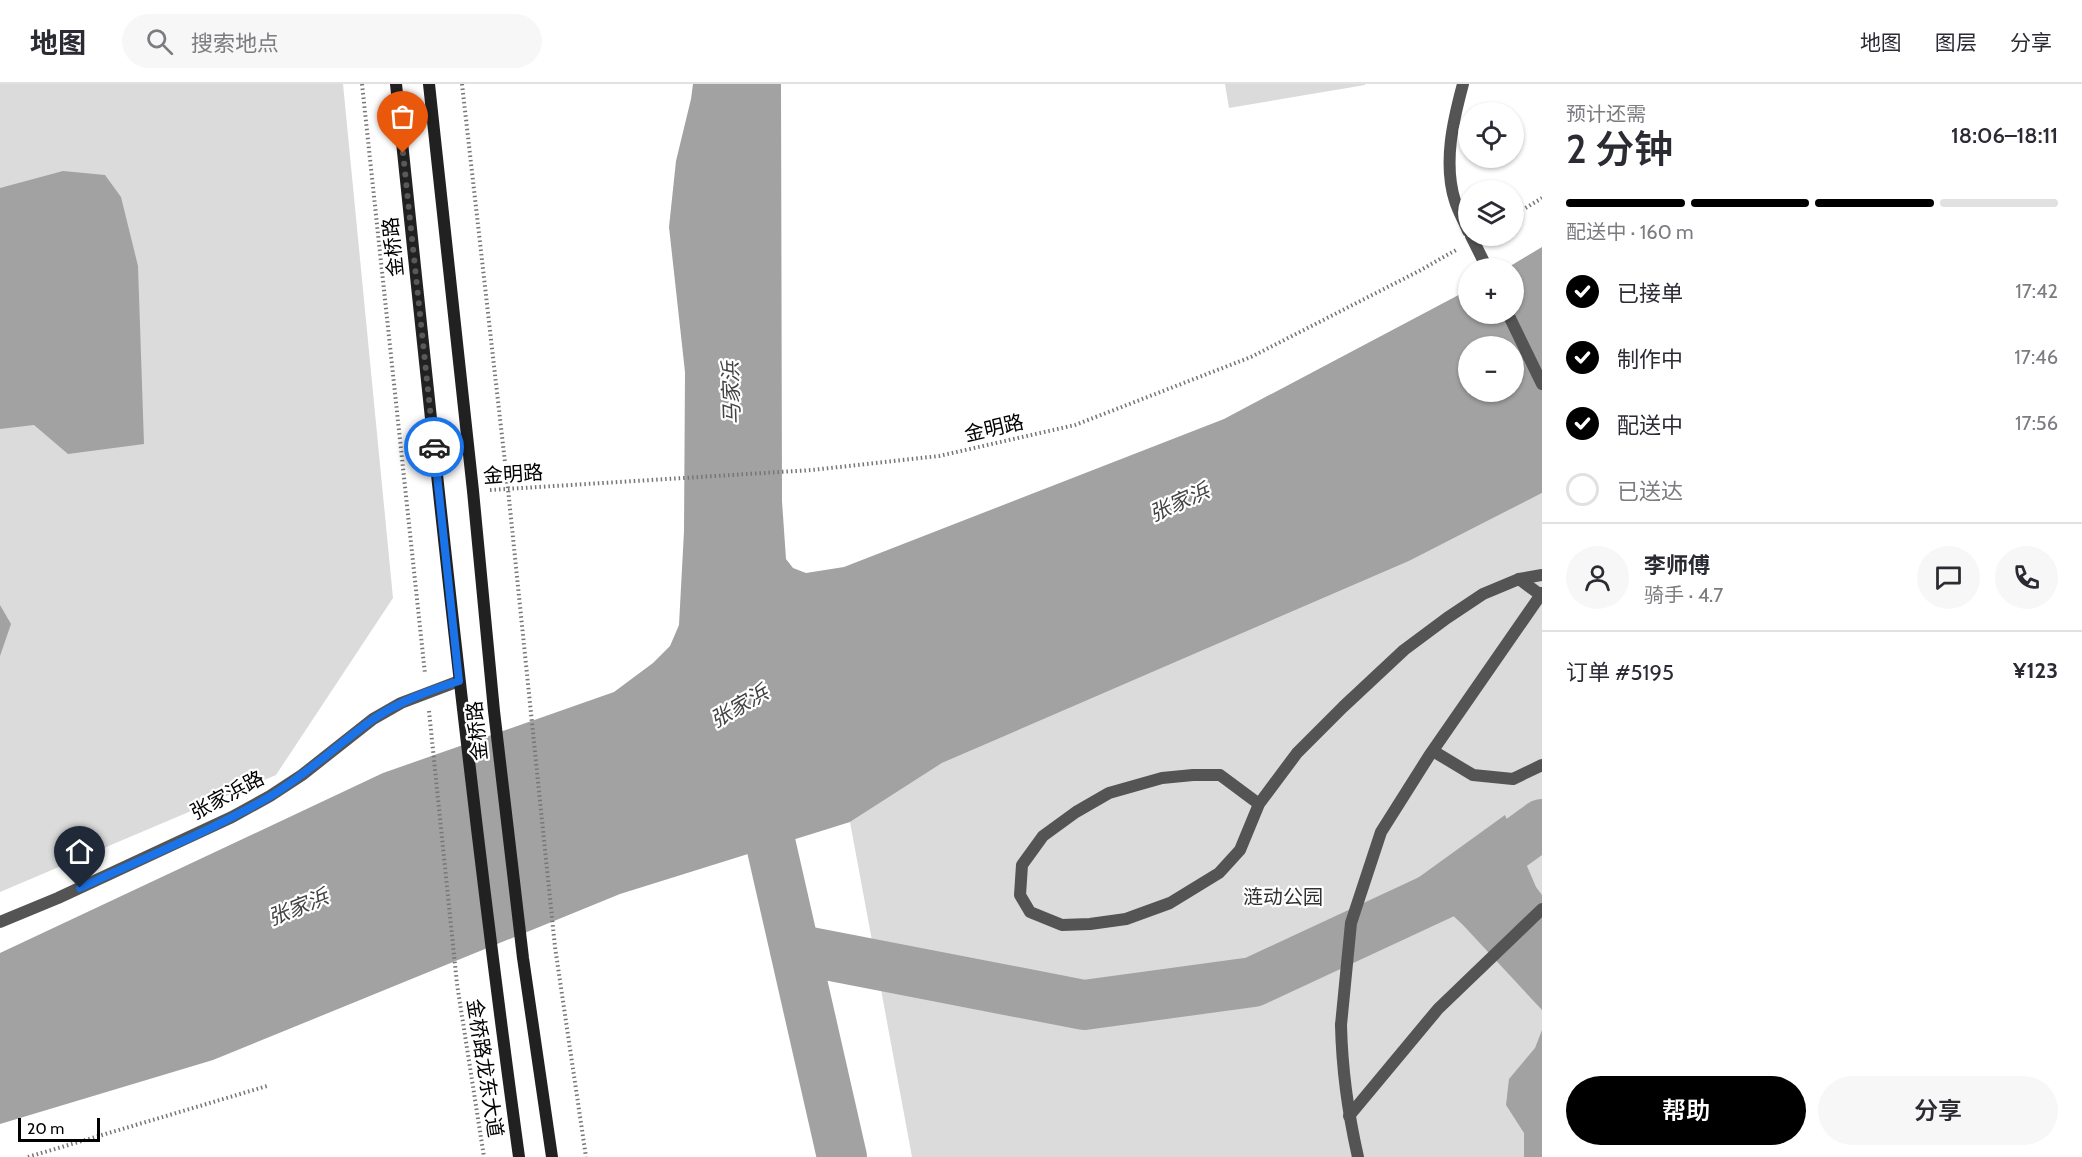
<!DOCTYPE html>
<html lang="zh">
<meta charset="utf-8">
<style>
body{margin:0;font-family:Cabin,"Noto Sans SC",sans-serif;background:#f7f7f7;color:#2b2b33;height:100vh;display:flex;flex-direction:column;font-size:22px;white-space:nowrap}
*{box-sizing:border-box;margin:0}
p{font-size:20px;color:#7c7c81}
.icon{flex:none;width:33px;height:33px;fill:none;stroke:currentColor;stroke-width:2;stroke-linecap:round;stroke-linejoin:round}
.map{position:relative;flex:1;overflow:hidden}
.sheet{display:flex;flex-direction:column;background:#fff;width:540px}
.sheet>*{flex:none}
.controls{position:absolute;left:1458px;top:18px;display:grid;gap:12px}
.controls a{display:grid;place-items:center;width:66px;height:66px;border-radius:50%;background:#fff;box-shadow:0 2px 4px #0004;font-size:30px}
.scale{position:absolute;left:18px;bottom:15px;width:82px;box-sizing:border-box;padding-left:6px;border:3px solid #000;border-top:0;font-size:16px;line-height:21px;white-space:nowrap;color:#000;-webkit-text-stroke:4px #fff;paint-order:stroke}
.pin{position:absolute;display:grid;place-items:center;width:51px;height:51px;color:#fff;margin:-62px -26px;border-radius:50% 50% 50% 0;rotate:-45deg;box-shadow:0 0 6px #0007}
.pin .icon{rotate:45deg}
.courier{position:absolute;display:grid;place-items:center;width:60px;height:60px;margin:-30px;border:4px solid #1a73e8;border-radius:50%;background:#fff;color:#222;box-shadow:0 2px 8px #0007}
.head em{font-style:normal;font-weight:600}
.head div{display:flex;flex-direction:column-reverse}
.head{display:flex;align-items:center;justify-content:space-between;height:102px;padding:0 24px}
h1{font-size:39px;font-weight:600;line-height:45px}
.bar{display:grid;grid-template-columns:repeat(4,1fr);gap:9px 6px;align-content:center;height:72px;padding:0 24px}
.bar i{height:8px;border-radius:4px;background:#e1e1e2}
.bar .on{background:#000}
.bar p{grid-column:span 4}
.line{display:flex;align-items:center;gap:15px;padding:0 24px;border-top:2px solid #e1e1e2}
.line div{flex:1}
.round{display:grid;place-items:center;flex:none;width:63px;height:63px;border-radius:32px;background:#f7f7f7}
ol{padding:0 24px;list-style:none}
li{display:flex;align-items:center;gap:18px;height:66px}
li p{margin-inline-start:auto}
li .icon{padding:6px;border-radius:50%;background:#000;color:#fff;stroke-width:4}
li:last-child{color:#7c7c81}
li i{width:33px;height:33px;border:3px solid #e1e1e2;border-radius:50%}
.cta{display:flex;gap:12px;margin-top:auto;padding:12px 24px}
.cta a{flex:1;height:69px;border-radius:36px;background:#000;color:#fff;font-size:24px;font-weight:600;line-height:69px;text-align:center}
.cta a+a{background:#f7f7f7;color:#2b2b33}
header{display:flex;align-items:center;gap:36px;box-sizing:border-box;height:84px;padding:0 30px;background:#fff;border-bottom:2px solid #e1e1e2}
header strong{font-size:28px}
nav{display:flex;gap:33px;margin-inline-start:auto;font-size:21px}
.search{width:420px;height:54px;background:#f7f7f7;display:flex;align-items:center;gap:15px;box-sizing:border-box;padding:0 21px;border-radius:33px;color:#7c7c81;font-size:22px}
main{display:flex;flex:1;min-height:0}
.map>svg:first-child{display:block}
</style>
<header>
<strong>地图</strong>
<div class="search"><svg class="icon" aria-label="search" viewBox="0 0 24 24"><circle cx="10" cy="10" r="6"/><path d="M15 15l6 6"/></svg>搜索地点</div>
<nav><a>地图</a><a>图层</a><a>分享</a></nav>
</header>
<main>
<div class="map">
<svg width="1542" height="1073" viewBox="0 0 1542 1073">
<rect width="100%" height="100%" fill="#fff"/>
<!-- green -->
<g fill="#dbdbdb">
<polygon points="0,0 343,0 393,514 276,691 0,808"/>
<polygon points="1225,0 1365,0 1365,1 1229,24"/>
<polygon points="1542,409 1542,1073 912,1073 850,738 942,679 1409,477"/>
</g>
<!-- water -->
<g fill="#a2a2a2" fill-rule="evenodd">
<path d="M693,0H781L782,417L786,475L793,484L806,489L844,483L1224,335L1468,206V230H1514V184H1507L1542,163V409L1409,477L942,679L850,738L620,810L213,976L0,1040V869L383,689L614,608L653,579L670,562L679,541L684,447L685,288L669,143L676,77L691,15ZM1468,262H1514V308H1468Z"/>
<polygon points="63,87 105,91 121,113 138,182 144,360 68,370 34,341 0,345 0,104"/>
<polygon points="0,521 11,540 0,572"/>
<polygon points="1505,731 1536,803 1542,811 1542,926 1463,841 1415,796"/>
<polygon points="1542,946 1542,1073 1524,1073 1524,1049 1506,1021 1509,995 1535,964"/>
</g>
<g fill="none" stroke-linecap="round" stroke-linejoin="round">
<!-- river -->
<g stroke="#a2a2a2" stroke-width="50">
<polyline points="756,695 842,1073"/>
<polyline points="795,865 1084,921 1253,898 1453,805 1542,740"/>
</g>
<!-- path -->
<g stroke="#767676" stroke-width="4" stroke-dasharray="1.5 3" stroke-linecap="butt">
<polyline points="362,0 425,590"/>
<polyline points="462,0 508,405 555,863 586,1073"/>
<polyline points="1514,131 1542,114"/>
<polyline points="490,406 812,386 939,372 1075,341 1251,273 1419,187 1456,166"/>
<polyline points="429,627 457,900 484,1073"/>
<polyline points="28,1073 267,1002"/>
</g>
<!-- lane -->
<g stroke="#545454" stroke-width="12">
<path d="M1463,0C1453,37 1443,79 1455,117C1458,127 1464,137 1468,147"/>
<polyline points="1508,230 1542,300"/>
<polyline points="1519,495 1542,512"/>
<polyline points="1433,667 1473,691 1513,695 1542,681"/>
<polyline points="1259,720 1220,691 1193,691 1162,694 1109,709 1076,728 1043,752 1022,781 1020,811 1030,828 1062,841 1090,840 1126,835 1170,819 1219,789 1240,766 1259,720 1297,669 1343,623 1404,566 1447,534 1483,510 1519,495 1542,491"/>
<path d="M1341,941C1342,986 1348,1029 1358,1073"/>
<polyline points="1349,1032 1438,925 1542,825"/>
</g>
<!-- street -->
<polyline stroke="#545454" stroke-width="12" points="0,838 58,814 232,733 270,712 302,691 373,635 401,619 459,597"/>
<!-- secondary -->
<g stroke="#212121" stroke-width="12">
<path d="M396,0C433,358 470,716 519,1073"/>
<polyline points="429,0 473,407 494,627 523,874 552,1073"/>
</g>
<!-- lane-bridge -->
<g stroke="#545454" stroke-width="12">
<polyline points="1471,152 1487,184"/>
<polyline points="1341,941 1351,839 1381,748 1429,672 1542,509"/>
</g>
</g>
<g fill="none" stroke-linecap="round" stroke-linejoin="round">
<!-- done -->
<polyline stroke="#595959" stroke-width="6" stroke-dasharray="0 10.8" points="403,69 434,363"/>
<!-- route -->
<path stroke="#1a73e8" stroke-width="8" d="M80,804C143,774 209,748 269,713C306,691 337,661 372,636C398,618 428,607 459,597L434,363"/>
</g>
<g text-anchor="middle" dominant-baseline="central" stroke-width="4.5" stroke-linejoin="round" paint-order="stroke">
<!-- street labels -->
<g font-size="20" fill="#000" stroke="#fff">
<text transform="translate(393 163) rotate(-96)">金桥路</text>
<text transform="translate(994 344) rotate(-13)">金明路</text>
<text transform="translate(513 390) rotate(-4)">金明路</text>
<text transform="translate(477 647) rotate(-96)">金桥路</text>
<text transform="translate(227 711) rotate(-28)">张家浜路</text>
<text transform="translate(485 984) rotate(81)">金桥路龙东大道</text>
</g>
<!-- park labels -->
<g font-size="20" fill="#323232" stroke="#fff">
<text x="1283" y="813">涟动公园</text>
</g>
<!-- water labels -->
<g font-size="21" font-style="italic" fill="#434343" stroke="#fff">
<text transform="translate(731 309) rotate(-92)">马家浜</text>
<text transform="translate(1179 418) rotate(-24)">张家浜</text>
<text transform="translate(739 622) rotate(-30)">张家浜</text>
<text transform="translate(298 823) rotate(-22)">张家浜</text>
</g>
</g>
</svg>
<div class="controls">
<a><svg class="icon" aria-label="locate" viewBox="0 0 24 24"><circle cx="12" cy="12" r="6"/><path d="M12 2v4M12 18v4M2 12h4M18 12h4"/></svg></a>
<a><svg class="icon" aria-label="layers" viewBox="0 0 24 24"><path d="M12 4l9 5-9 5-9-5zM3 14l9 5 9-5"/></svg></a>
<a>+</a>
<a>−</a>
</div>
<div class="scale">20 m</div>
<div class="pin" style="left:403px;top:69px;background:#ea580c"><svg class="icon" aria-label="bag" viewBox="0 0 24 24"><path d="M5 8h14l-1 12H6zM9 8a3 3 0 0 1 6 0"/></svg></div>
<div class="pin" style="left:80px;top:804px;background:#1f2937"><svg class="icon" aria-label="home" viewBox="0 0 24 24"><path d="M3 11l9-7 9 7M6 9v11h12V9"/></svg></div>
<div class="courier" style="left:434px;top:363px"><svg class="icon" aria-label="car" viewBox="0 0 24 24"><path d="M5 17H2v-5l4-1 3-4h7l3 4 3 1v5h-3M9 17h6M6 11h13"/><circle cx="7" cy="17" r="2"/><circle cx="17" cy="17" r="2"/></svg></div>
</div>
<section class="sheet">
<div class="head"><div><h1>2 分钟</h1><p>预计还需</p></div><em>18:06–18:11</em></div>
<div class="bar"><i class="on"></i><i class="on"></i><i class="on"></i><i></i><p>配送中 · 160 m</p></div>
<ol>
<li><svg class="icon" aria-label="check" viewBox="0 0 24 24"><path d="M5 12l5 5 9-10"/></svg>已接单<p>17:42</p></li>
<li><svg class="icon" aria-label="check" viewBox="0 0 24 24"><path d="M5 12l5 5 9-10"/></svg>制作中<p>17:46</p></li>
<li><svg class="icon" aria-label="check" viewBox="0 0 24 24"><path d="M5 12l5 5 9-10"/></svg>配送中<p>17:56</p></li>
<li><i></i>已送达</li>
</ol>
<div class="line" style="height:108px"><a class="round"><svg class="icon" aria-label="person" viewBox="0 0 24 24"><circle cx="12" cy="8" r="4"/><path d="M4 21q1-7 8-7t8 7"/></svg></a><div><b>李师傅</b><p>骑手 · 4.7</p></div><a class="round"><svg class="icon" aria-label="chat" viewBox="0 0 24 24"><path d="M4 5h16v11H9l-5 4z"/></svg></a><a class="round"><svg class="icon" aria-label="phone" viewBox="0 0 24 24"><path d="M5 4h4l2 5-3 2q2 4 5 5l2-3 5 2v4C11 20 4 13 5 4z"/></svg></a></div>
<div class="line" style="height:78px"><div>订单 #5195</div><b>¥123</b></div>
<div class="cta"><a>帮助</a><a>分享</a></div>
</section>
</main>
